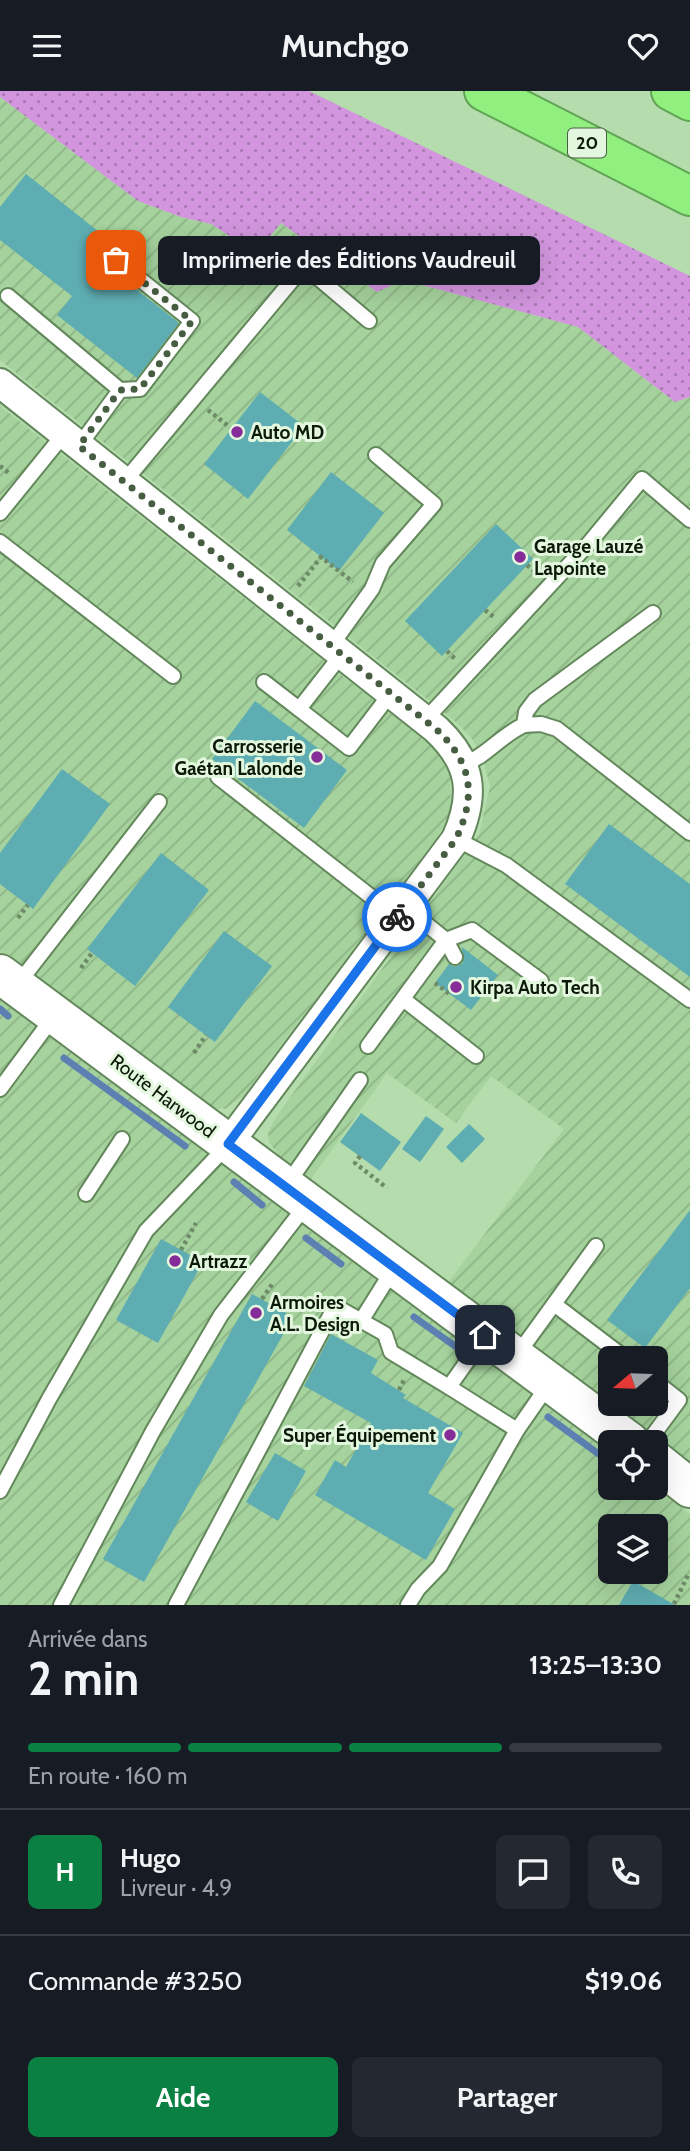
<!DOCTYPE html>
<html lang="fr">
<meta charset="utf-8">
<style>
body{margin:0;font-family:Cabin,sans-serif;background:#242831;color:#f1f3f6;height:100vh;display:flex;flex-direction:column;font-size:26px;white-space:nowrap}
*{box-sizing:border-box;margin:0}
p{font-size:23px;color:#9ea1a6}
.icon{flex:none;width:38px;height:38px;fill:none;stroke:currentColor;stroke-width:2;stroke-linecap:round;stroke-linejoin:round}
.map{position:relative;height:1514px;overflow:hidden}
.details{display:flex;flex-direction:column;background:#171b24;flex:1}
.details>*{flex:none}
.needle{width:46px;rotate:251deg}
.buttons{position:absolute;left:598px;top:1255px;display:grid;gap:14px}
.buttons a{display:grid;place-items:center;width:70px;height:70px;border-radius:10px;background:#171b24;box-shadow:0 7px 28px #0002;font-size:35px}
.pin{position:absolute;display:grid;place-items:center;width:60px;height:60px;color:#fff;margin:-30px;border-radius:14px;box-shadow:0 4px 10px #0006}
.courier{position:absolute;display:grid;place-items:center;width:70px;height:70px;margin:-35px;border:5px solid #1a73e8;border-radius:50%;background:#fff;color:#222;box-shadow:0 2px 9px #0007}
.bubble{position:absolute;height:49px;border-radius:10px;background:#171b24;box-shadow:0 7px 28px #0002;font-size:23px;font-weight:800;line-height:49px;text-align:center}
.overview em{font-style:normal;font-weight:800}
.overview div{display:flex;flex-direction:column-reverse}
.overview{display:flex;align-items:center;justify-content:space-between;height:119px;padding:0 28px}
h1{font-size:46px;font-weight:800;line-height:52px}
.bar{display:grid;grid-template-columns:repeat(4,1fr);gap:10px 7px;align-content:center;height:84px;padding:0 28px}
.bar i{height:9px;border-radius:5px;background:#363941}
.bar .current{background:#0b8043}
.bar p{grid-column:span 4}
.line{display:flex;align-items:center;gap:18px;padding:0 28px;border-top:2px solid #363941}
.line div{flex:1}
.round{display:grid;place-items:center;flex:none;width:74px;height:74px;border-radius:10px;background:#242831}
.action{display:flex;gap:14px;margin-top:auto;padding:14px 28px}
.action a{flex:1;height:80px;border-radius:10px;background:#0b8043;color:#fff;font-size:28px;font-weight:800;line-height:80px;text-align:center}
.action a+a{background:#242831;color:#f1f3f6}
header{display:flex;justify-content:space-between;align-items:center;height:91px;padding:0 28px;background:#171b24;font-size:32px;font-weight:800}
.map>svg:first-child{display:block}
</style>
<header><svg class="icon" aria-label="menu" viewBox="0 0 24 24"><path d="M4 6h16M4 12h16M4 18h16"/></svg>Munchgo<svg class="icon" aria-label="heart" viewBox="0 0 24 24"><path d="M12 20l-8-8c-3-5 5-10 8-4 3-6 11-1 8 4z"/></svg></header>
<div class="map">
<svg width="690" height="1514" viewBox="0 0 690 1514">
<defs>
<pattern id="industrial-furrows" width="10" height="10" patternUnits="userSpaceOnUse" patternTransform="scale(1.75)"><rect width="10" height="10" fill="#a5d29d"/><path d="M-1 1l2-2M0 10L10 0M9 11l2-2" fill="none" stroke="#8db486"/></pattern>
<pattern id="grass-dots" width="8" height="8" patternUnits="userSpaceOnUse" patternTransform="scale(1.75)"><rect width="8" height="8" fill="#d295de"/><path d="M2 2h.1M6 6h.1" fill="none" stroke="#a979b2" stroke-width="1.8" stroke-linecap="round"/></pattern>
</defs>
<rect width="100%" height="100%" fill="#b4dcac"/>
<!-- industrial -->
<g fill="url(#industrial-furrows)" fill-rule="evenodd">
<path d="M0,6L138,110L181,126L211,133L256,162L281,132L377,201L404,189L578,236L675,311L690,306V1371L447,1193L564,1038L491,985L456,1032L387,982L308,1092L289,1078L269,1051L268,1042L276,1026L479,743L490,696L484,671L473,649L456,631L0,269ZM611,1267H656V1312H611Z"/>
<polygon points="0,315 433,656 450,682 451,720 437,747 243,1005 225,1018 209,1017 0,860"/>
<path d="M0,909L611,1363V1396L655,1397L690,1423V1514H0ZM611,1435H656V1480H611Z"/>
</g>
<!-- grass -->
<polygon fill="url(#grass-dots)" points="0,0 309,0 690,185 690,306 675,311 578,236 404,189 377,201 281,132 256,162 211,133 181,126 138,110 0,6"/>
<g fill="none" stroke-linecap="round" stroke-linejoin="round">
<!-- stream -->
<g stroke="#5c80b1" stroke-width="7">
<polyline points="0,918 8,925"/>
<polyline points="64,967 185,1055"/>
<polyline points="234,1091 262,1114"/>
<polyline points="306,1147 341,1173"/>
<polyline points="414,1226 459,1258"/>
<polyline points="548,1326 611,1372"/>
</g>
</g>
<!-- building -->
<g fill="#5eadb2">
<polygon points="26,83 113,152 99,169 179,232 137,287 57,224 72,205 0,149 0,116"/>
<polygon points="260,301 304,335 248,408 204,373"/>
<polygon points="331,381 384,422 339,480 287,439"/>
<polygon points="496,433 533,468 442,565 405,530"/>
<polygon points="255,610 347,679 304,737 212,668"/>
<polygon points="62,678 110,713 33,818 0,793 0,762"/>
<polygon points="609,733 690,793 690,886 565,793"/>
<polygon points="161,762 209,799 135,895 87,858"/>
<polygon points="224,840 272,875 215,951 168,916"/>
<polygon points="462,856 498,884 471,919 435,892 449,873 455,876 463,872"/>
<polygon points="361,1022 401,1051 380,1080 340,1051"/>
<polygon points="426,1025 444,1038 420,1071 402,1058"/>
<polygon points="469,1033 485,1048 462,1072 446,1056"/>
<polygon points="690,1119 690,1197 645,1257 607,1229"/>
<polygon points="161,1148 203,1171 158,1252 116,1229"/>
<polygon points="252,1203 293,1226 144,1491 103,1468"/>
<polygon points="331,1243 378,1269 371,1282 406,1304 403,1307 463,1342 428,1402 455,1418 426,1469 315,1404 335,1369 346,1376 371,1332 304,1295"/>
<polygon points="275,1362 306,1380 278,1430 246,1411"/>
<polygon points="633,1490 675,1514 619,1514"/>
</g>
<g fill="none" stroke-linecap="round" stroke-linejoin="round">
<defs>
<g id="service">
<polyline points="116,169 192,230 140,298 120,299"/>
<polyline points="8,205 120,299 79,355"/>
<polyline points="124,391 304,175 369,230"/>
<polyline points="0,422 64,343"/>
<polyline points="0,451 173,585"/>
<polyline points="331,555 372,498 383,472 434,413 376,364"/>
<polyline points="342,563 299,618 349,657 391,602"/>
<polyline points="264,591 299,618"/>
<polyline points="425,629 590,451 642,388 690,429"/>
<polyline points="524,634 541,633 557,638 690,742"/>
<path d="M463,674C487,665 501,644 524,634L526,621L535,609L653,522"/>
<polyline points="218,686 397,826"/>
<polyline points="456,748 506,774 690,909"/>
<polyline points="455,866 446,849 472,839 541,890"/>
<polyline points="17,894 159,711"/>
<polyline points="403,908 476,965"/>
<polyline points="368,955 446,849 405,816"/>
<polyline points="0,998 54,925"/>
<polyline points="286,1095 360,989"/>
<polyline points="86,1103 122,1048"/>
<polyline points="554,1213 596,1155"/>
<polyline points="361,1230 394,1177"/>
<polyline points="485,1245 449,1296 517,1339 549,1293"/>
<polyline points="517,1264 554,1213 625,1267"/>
<polyline points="648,1351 679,1309 656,1291"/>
<polyline points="0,1400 49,1308 146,1140 228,1054"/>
<polyline points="61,1514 153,1340 221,1224 307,1113"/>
<polyline points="176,1514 331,1223 344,1220 385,1243 391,1261 449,1296"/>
<polyline points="408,1514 418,1498 440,1475 517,1339"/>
</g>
<path id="minor" d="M0,292L436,638C472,672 476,703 456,748L228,1053"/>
<g id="secondary">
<polyline points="0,883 630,1351"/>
<polyline points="656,1370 690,1397"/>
</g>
<g id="motorway">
<polyline points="484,0 690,105"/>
<polyline points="671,0 690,10"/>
</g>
</defs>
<!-- service casing -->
<use href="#service" stroke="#63885b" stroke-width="18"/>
<!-- minor casing -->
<use href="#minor" stroke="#63885b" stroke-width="32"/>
<!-- secondary casing -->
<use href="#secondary" stroke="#63885b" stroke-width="42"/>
<!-- motorway casing -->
<use href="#motorway" stroke="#61a455" stroke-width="42"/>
<!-- path -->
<g stroke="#6e8b68" stroke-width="4.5" stroke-dasharray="3.5 3.5" stroke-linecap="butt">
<polyline points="208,319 232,338"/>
<polyline points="0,375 10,383"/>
<polyline points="527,474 537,483"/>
<polyline points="298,495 321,466 353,491"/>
<polyline points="485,519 495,527"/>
<polyline points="447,560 456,569"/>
<polyline points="18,827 28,814"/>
<polyline points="81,877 92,862"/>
<polyline points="435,892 451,904"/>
<polyline points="194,962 206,944"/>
<polyline points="360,1065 355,1072 387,1097"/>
<polyline points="181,1159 196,1132"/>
<polyline points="262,1208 273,1192"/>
<polyline points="399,1299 405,1287"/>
<polyline points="674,1513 689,1482"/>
</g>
<!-- service -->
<use href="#service" stroke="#fff" stroke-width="14"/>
<!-- minor -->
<use href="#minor" stroke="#fff" stroke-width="28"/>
<!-- secondary -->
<use href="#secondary" stroke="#fff" stroke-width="38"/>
<!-- motorway -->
<use href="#motorway" stroke="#90ef7e" stroke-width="38"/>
</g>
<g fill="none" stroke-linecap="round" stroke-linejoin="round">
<!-- done -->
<path stroke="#465d41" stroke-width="7" stroke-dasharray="0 12.6" d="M116,169L192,230L140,298L120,299L79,355L436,638C472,672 477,703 456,748L397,826"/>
<!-- route -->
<polyline stroke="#1a73e8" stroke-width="9" points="397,826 228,1053 485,1244"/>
</g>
<!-- markers -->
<g fill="#862c98" stroke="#e2f7de" stroke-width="2.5">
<circle cx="237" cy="341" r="7"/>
<circle cx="520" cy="466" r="7"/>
<circle cx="317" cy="666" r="7"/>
<circle cx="456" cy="896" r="7"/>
<circle cx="175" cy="1170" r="7"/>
<circle cx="256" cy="1222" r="7"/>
<circle cx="450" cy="1344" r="7"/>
</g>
<g text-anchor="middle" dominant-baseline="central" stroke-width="6" stroke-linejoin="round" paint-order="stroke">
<!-- shield labels -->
<rect fill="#e2f7de" stroke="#4c5c48" stroke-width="2" x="568" y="37.5" width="38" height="29" rx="5"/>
<g font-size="18" font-weight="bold" fill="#0b1908">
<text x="587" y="52">20</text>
</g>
<!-- poi labels -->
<g font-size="19" font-weight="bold" fill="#0b1908" stroke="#e2f7de" text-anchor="start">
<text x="251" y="341">Auto MD</text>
<text x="534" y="455">Garage Lauzé<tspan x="534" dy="22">Lapointe</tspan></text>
<text x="303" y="655" text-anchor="end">Carrosserie<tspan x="303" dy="22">Gaétan Lalonde</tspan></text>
<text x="470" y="896">Kirpa Auto Tech</text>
<text x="189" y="1170">Artrazz</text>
<text x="270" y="1211">Armoires<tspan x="270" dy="22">A.L. Design</tspan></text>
<text x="436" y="1344" text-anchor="end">Super Équipement</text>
</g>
<!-- street labels -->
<g font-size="19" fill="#0b1908" stroke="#e2f7de">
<text transform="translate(163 1005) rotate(37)">Route Harwood</text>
</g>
</g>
</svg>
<div class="buttons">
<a><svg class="needle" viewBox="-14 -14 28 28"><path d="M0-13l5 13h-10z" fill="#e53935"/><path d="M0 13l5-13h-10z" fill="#9ea1a6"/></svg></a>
<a><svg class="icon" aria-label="locate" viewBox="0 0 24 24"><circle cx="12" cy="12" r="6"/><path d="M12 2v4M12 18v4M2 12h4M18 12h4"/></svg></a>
<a><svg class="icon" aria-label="layers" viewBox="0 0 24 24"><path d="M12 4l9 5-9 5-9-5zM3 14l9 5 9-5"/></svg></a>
</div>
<div class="pin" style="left:116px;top:169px;background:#ea580c"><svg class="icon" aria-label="bag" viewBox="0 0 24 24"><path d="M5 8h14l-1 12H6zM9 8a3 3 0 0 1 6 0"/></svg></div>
<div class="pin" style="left:485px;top:1244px;background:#1f2937"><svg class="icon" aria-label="home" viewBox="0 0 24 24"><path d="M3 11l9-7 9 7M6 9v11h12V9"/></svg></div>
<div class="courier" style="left:397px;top:826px"><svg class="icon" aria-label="bike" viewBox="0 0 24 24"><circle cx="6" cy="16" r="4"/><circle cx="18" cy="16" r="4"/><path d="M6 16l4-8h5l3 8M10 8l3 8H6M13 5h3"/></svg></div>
<div class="bubble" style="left:158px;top:145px;width:382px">Imprimerie des Éditions Vaudreuil</div>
</div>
<section class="details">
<div class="overview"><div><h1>2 min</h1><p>Arrivée dans</p></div><em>13:25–13:30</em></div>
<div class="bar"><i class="current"></i><i class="current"></i><i class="current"></i><i></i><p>En route · 160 m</p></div>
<div class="line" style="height:126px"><b class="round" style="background:#0b8043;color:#fff">H</b><div><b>Hugo</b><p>Livreur · 4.9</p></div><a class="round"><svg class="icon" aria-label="chat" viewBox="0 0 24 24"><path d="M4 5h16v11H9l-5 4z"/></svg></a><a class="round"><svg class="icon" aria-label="phone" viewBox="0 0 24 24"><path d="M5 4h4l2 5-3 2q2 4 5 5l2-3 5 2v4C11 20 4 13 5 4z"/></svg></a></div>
<div class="line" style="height:91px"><div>Commande #3250</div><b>$19.06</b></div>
<div class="action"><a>Aide</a><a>Partager</a></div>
</section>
